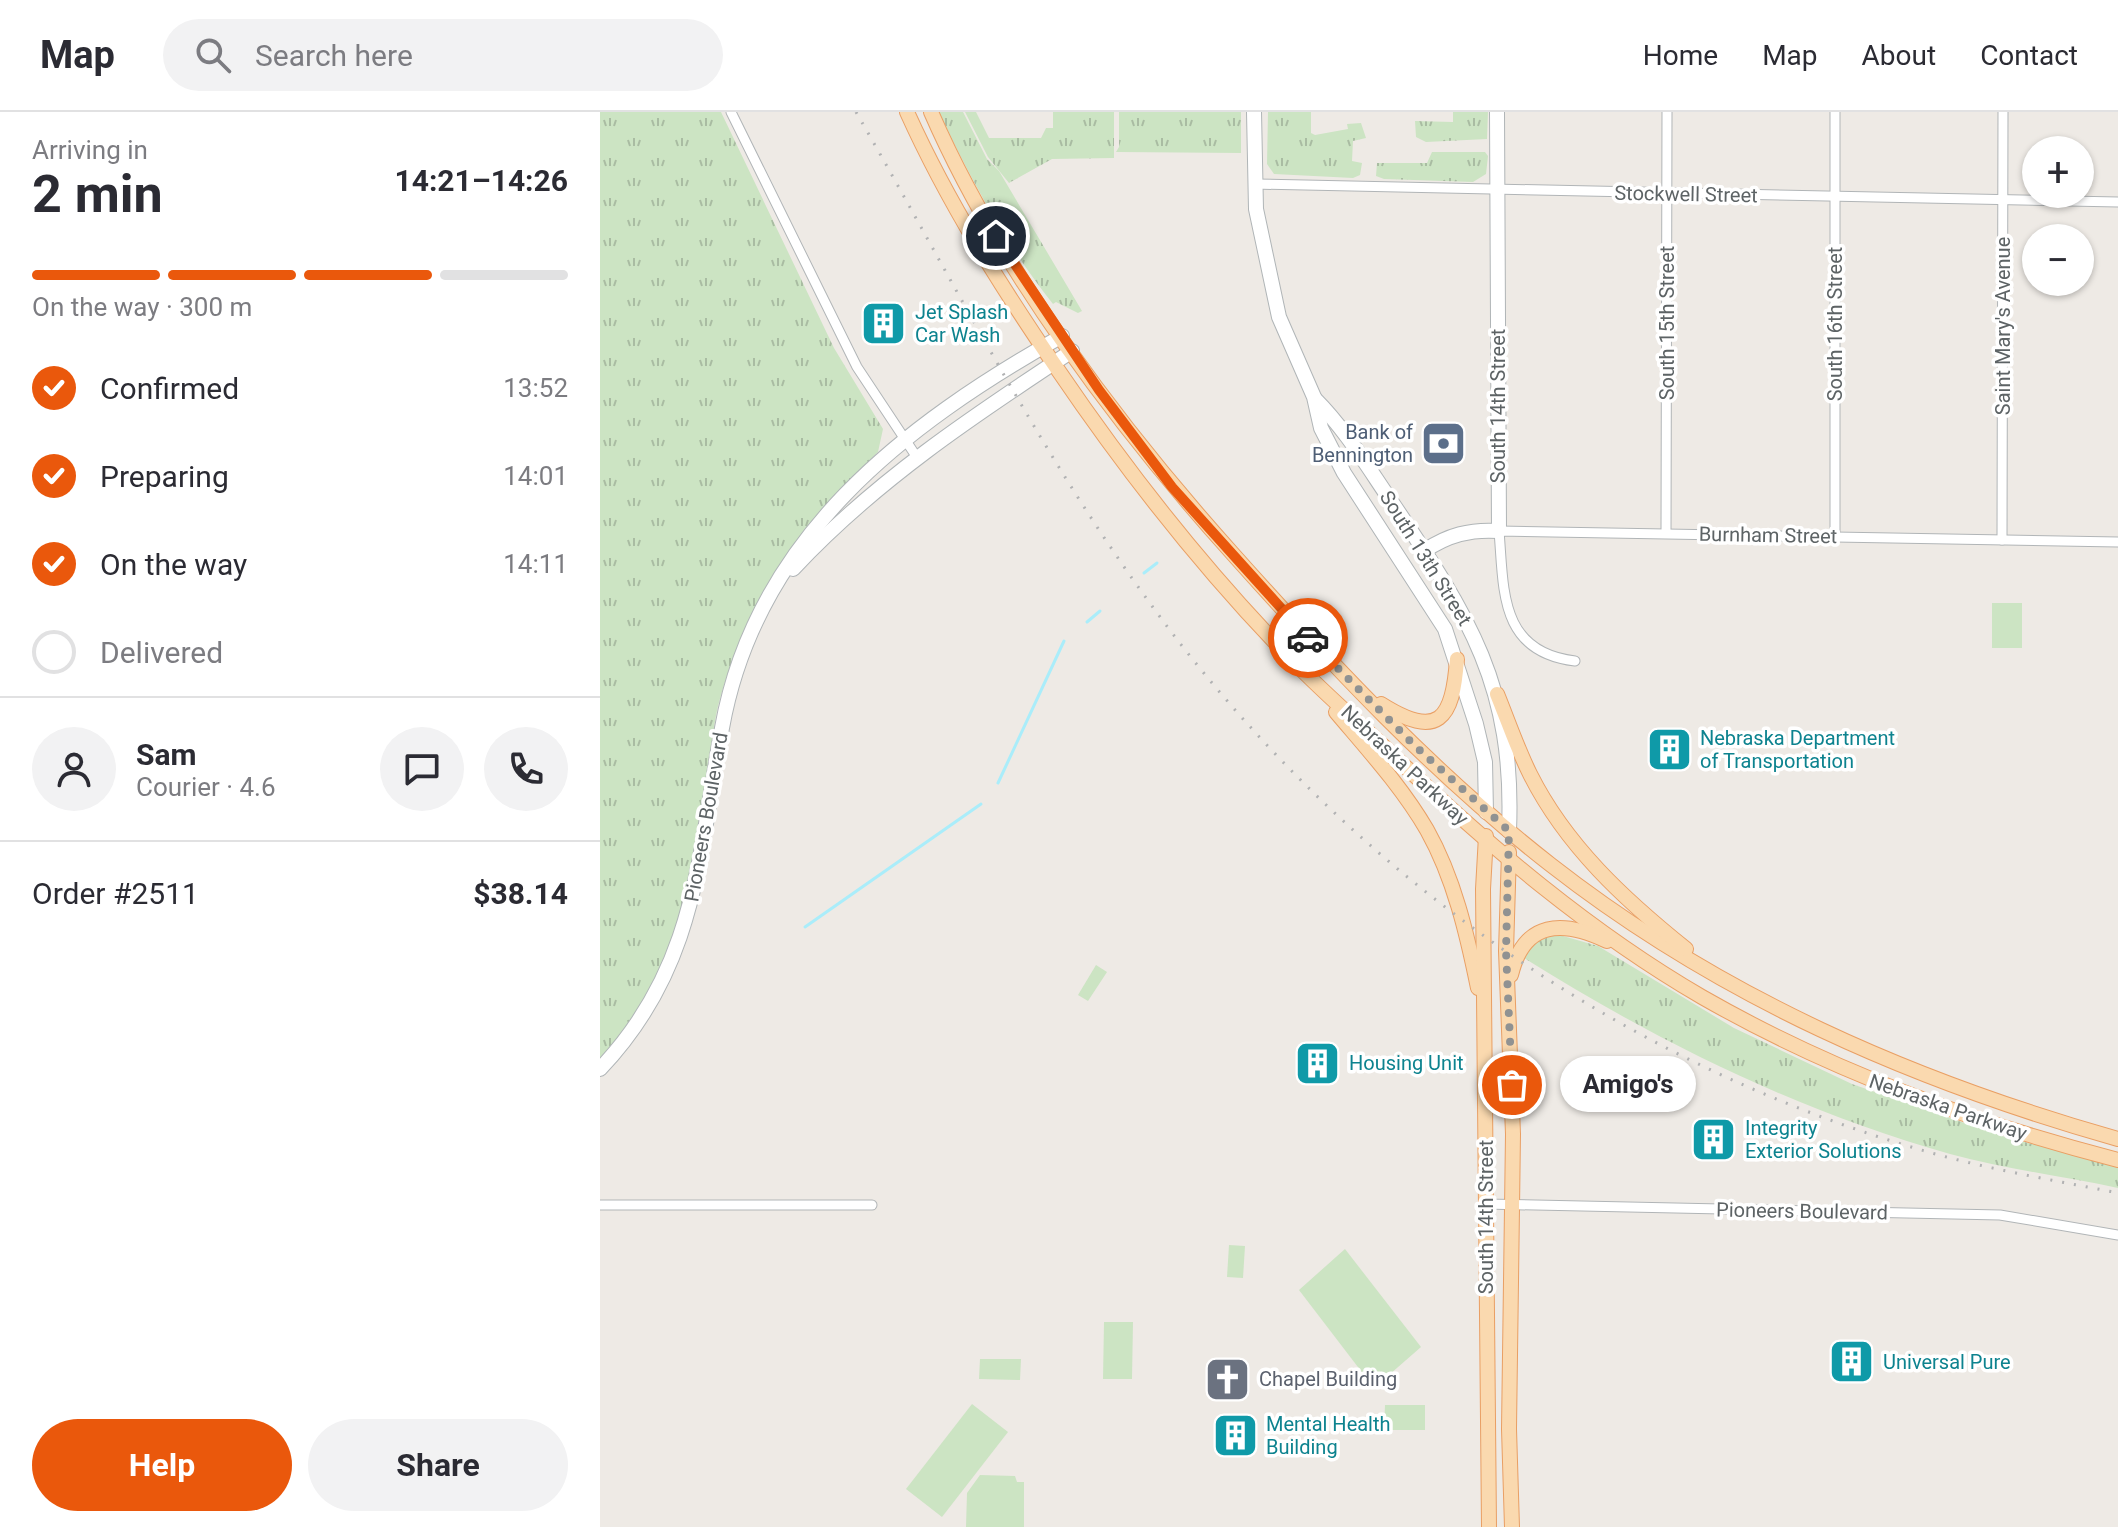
<!DOCTYPE html>
<meta charset="utf-8">
<style>
body{margin:0;font-family:Roboto,sans-serif;background:#f2f2f3;color:#2b2b33;height:100vh;display:flex;flex-direction:column;font-size:30px;white-space:nowrap}
*{box-sizing:border-box;margin:0}
p{font-size:26px;color:#7c7c81}
.icon{flex:none;width:44px;height:44px;fill:none;stroke:currentColor;stroke-width:2;stroke-linecap:round;stroke-linejoin:round}
.map{position:relative;flex:1;overflow:hidden}
.panel{display:flex;flex-direction:column;background:#fff;width:600px}
.panel>*{flex:none}
.tools{position:absolute;left:1422px;top:24px;display:grid;gap:16px}
.tools a{display:grid;place-items:center;width:72px;height:72px;border-radius:50%;background:#fff;box-shadow:0 2px 6px #0004;font-size:40px}
.pin{position:absolute;display:grid;place-items:center;width:68px;height:68px;color:#fff;margin:-34px;border:4px solid #fff;border-radius:50%;box-shadow:0 2px 8px #0007}
.courier{position:absolute;display:grid;place-items:center;width:80px;height:80px;margin:-40px;border:6px solid #ea580c;border-radius:50%;background:#fff;color:#222;box-shadow:0 2px 10px #0007}
.bubble{position:absolute;height:56px;border-radius:28px;background:#fff;box-shadow:0 2px 6px #0004;font-size:26px;font-weight:700;line-height:56px;text-align:center}
.head em{font-style:normal;font-weight:700}
.head div{display:flex;flex-direction:column-reverse}
.head{display:flex;align-items:center;justify-content:space-between;height:136px;padding:0 32px}
h1{font-size:52px;font-weight:700;line-height:60px}
.bar{display:grid;grid-template-columns:repeat(4,1fr);gap:12px 8px;align-content:center;height:96px;padding:0 32px}
.bar i{height:10px;border-radius:6px;background:#e1e1e2}
.bar .selected{background:#ea580c}
.bar p{grid-column:span 4}
.line{display:flex;align-items:center;gap:20px;padding:0 32px;border-top:2px solid #e1e1e2}
.line div{flex:1}
.round{display:grid;place-items:center;flex:none;width:84px;height:84px;border-radius:42px;background:#f2f2f3}
ol{padding:0 32px;list-style:none}
li{display:flex;align-items:center;gap:24px;height:88px}
li p{margin-inline-start:auto}
li .icon{padding:8px;border-radius:50%;background:#ea580c;color:#fff;stroke-width:4}
li:last-child{color:#7c7c81}
li i{width:44px;height:44px;border:4px solid #e1e1e2;border-radius:50%}
.button{display:flex;gap:16px;margin-top:auto;padding:16px 32px}
.button a{flex:1;height:92px;border-radius:48px;background:#ea580c;color:#fff;font-size:32px;font-weight:700;line-height:92px;text-align:center}
.button a+a{background:#f2f2f3;color:#2b2b33}
header{display:flex;align-items:center;gap:48px;box-sizing:border-box;height:112px;padding:0 40px;background:#fff;border-bottom:2px solid #e1e1e2}
header strong{font-size:38px}
nav{display:flex;gap:44px;margin-inline-start:auto;font-size:28px}
.search{width:560px;height:72px;background:#f2f2f3;display:flex;align-items:center;gap:20px;box-sizing:border-box;padding:0 28px;border-radius:44px;color:#7c7c81;font-size:30px}
main{display:flex;flex:1;min-height:0}
.map>svg:first-child{display:block}
</style>
<header>
<strong>Map</strong>
<div class="search"><svg class="icon" aria-label="search" viewBox="0 0 24 24"><circle cx="10" cy="10" r="6"/><path d="M15 15l6 6"/></svg>Search here</div>
<nav><a>Home</a><a>Map</a><a>About</a><a>Contact</a></nav>
</header>
<main>
<section class="panel">
<div class="head"><div><h1>2 min</h1><p>Arriving in</p></div><em>14:21–14:26</em></div>
<div class="bar"><i class="selected"></i><i class="selected"></i><i class="selected"></i><i></i><p>On the way · 300 m</p></div>
<ol>
<li><svg class="icon" aria-label="check" viewBox="0 0 24 24"><path d="M5 12l5 5 9-10"/></svg>Confirmed<p>13:52</p></li>
<li><svg class="icon" aria-label="check" viewBox="0 0 24 24"><path d="M5 12l5 5 9-10"/></svg>Preparing<p>14:01</p></li>
<li><svg class="icon" aria-label="check" viewBox="0 0 24 24"><path d="M5 12l5 5 9-10"/></svg>On the way<p>14:11</p></li>
<li><i></i>Delivered</li>
</ol>
<div class="line" style="height:144px"><a class="round"><svg class="icon" aria-label="person" viewBox="0 0 24 24"><circle cx="12" cy="8" r="4"/><path d="M4 21q1-7 8-7t8 7"/></svg></a><div><b>Sam</b><p>Courier · 4.6</p></div><a class="round"><svg class="icon" aria-label="chat" viewBox="0 0 24 24"><path d="M4 5h16v11H9l-5 4z"/></svg></a><a class="round"><svg class="icon" aria-label="phone" viewBox="0 0 24 24"><path d="M5 4h4l2 5-3 2q2 4 5 5l2-3 5 2v4C11 20 4 13 5 4z"/></svg></a></div>
<div class="line" style="height:104px"><div>Order #2511</div><b>$38.14</b></div>
<div class="button"><a>Help</a><a>Share</a></div>
</section>
<div class="map">
<svg width="1518" height="1415" viewBox="0 0 1518 1415">
<defs>
<pattern id="grass-tufts" width="24" height="20" patternUnits="userSpaceOnUse" patternTransform="scale(2)"><rect width="24" height="20" fill="#cce4c3"/><path d="M3 7l-1-3M5 7V3M7 7l1-3M15 17l-1-3M17 17v-4M19 17l1-3" fill="none" stroke="#a9bca2"/></pattern>
</defs>
<rect width="100%" height="100%" fill="#eeeae5"/>
<!-- grass -->
<g fill="url(#grass-tufts)">
<path d="M0,0H121L234,236L283,317L278,340C203,412 145,491 118,594C112,619 111,647 107,672C92,772 71,870 0,946Z"/>
<path d="M339,0H363L387,47L399,59L482,199L478,201L456,190L453,192C406,133 371,68 339,0Z"/>
<polygon points="365,0 376,0 389,26 441,26 446,16 453,16 453,0 514,0 514,46 452,47 409,71 388,45"/>
<polygon points="519,0 641,0 641,41 516,40 519,35"/>
<polygon points="668,0 711,0 711,21 715,23 748,17 747,12 761,11 766,26 753,29 752,49 762,51 760,63 753,66 674,62 667,52"/>
<polygon points="853,0 888,0 887,27 826,30 816,25 815,9 853,10"/>
<polygon points="832,40 885,40 888,44 886,62 873,70 784,67 776,64 777,51 827,51"/>
<path d="M956,822L998,834L1134,916L1252,972L1402,1024L1518,1055V1076C1463,1064 1405,1057 1350,1042C1198,999 1058,930 924,846L934,831Z"/>
</g>
<!-- park -->
<g fill="#cce4c3">
<rect x="1392" y="491" width="30" height="45"/>
<polygon points="496,853 507,860 488,889 478,883"/>
<polygon points="629,1133 645,1134 643,1166 627,1165"/>
<polygon points="745,1137 821,1235 774,1276 699,1178"/>
<polygon points="504,1210 533,1210 532,1267 503,1267"/>
<polygon points="380,1247 421,1247 420,1268 379,1267"/>
<polygon points="372,1292 408,1320 342,1405 306,1377"/>
<polygon points="785,1293 825,1293 825,1318 784,1318"/>
<polygon points="380,1363 415,1364 417,1370 424,1370 424,1415 366,1415 367,1381"/>
</g>
<g fill="none" stroke-linecap="round" stroke-linejoin="round">
<!-- stream -->
<g stroke="#aaedfa" stroke-width="3">
<polyline points="544,461 557,451"/>
<polyline points="487,510 500,499"/>
<polyline points="398,671 464,529"/>
<polyline points="205,815 381,692"/>
</g>
<defs>
<g id="street">
<polyline points="131,0 257,255 318,347"/>
<polyline points="654,72 1518,90"/>
<polyline points="1066,421 1067,0"/>
<polyline points="1235,424 1235,0"/>
<polyline points="1402,428 1403,0"/>
<path d="M975,549C899,540 904,478 899,419L1518,430"/>
<polyline points="885,1092 1400,1103 1518,1123"/>
<polyline points="0,1093 272,1093"/>
</g>
<g id="secondary">
<polyline points="654,0 656,97 679,205 714,285 721,316 744,361 845,517 876,612 885,650 886,700"/>
<path d="M715,287C745,317 767,354 791,389C869,504 915,575 909,719"/>
<path d="M824,439C848,423 870,417 899,419L897,0"/>
<path d="M193,457C274,370 373,304 472,239"/>
<path d="M0,957C97,855 98,745 122,616C156,426 304,313 462,224"/>
</g>
<g id="primary">
<path d="M307,0C348,91 402,176 458,258C528,361 605,459 692,548C725,582 761,613 795,645C889,734 990,820 1102,885C1233,960 1372,1010 1518,1048"/>
<path d="M331,0C399,156 519,315 632,441C731,552 834,662 951,753C1120,885 1313,969 1518,1027"/>
<path d="M897,582C908,609 917,636 930,662C966,734 1025,788 1086,837"/>
<path d="M781,592C838,628 853,608 857,547"/>
<path d="M736,600C768,638 802,675 827,718C854,766 867,822 878,876"/>
<polyline points="886,724 883,777 889,1415"/>
<polyline points="909,740 906,839 913,1022 909,1317 912,1415"/>
<path d="M911,863C924,808 963,808 1007,829"/>
</g>
</defs>
<!-- street casing -->
<use href="#street" stroke="#b1b5b7" stroke-width="11"/>
<!-- secondary casing -->
<use href="#secondary" stroke="#b0b5b7" stroke-width="16"/>
<!-- primary casing -->
<use href="#primary" stroke="#e99f64" stroke-width="16"/>
<!-- street -->
<use href="#street" stroke="#fff" stroke-width="9"/>
<!-- secondary -->
<use href="#secondary" stroke="#fff" stroke-width="14"/>
<!-- primary -->
<use href="#primary" stroke="#fad9af" stroke-width="14"/>
<!-- rail -->
<path stroke="#b1b2b3" stroke-width="3" stroke-dasharray="2 10" stroke-linecap="butt" d="M256,0C352,166 438,339 552,494C744,758 1024,956 1339,1043C1398,1059 1458,1069 1518,1081"/>
</g>
<g fill="none" stroke-linecap="round" stroke-linejoin="round">
<!-- done -->
<polyline stroke="#909292" stroke-width="8" stroke-dasharray="0 14.4" points="708,526 814,633 909,719 906,839 912,973"/>
<!-- route -->
<polyline stroke="#ea580c" stroke-width="10" points="396,124 499,278 572,375 708,526"/>
</g>
<!-- icons -->
<defs>
<symbol id="building-square" viewBox="-11 -11 22 22"><rect x="-9" y="-9" width="18" height="18" rx="4" fill="#0f9aa8" stroke="#fff"/><path d="M-4-6H4V6H1V3H-1V6H-4ZM-2.5-4.3h1.7v1.8h-1.7ZM.8-4.3h1.7v1.8H.8ZM-2.5-1h1.7V.8h-1.7ZM.8-1h1.7V.8H.8Z" fill="#fff"/></symbol>
<symbol id="bank-square" viewBox="-11 -11 22 22"><rect x="-9" y="-9" width="18" height="18" rx="4" fill="#5c6f8a" stroke="#fff"/><path d="M-6-4H6V4H-6ZM0-2.3a2.3 2.3 0 1 0 0 4.6a2.3 2.3 0 1 0 0-4.6Z" fill="#fff"/></symbol>
<symbol id="church-square" viewBox="-11 -11 22 22"><rect x="-9" y="-9" width="18" height="18" rx="4" fill="#6b7280" stroke="#fff"/><path d="M-1.2-6h2.4v3.5h3.3v2.4h-3.3V6h-2.4V-.1h-3.3v-2.4h3.3Z" fill="#fff"/></symbol>
</defs>
<g fill-rule="evenodd">
<use href="#building-square" x="258" y="186" width="51" height="51"/>
<use href="#bank-square" x="818" y="306" width="51" height="51"/>
<use href="#building-square" x="1044" y="612" width="51" height="51"/>
<use href="#building-square" x="692" y="926" width="51" height="51"/>
<use href="#building-square" x="1088" y="1002" width="51" height="51"/>
<use href="#building-square" x="1226" y="1224" width="51" height="51"/>
<use href="#church-square" x="602" y="1242" width="51" height="51"/>
<use href="#building-square" x="610" y="1298" width="51" height="51"/>
</g>
<g text-anchor="middle" dominant-baseline="central" stroke-width="7" stroke-linejoin="round" paint-order="stroke">
<!-- street labels -->
<g font-size="20" fill="#5d6365" stroke="#fff">
<text transform="translate(1086 82) rotate(1)">Stockwell Street</text>
<text transform="translate(1067 211) rotate(-90)">South 15th Street</text>
<text transform="translate(1235 212) rotate(-90)">South 16th Street</text>
<text transform="translate(1403 214) rotate(-90)">Saint Mary's Avenue</text>
<text transform="translate(898 294) rotate(-90)">South 14th Street</text>
<text transform="translate(1168 423) rotate(1)">Burnham Street</text>
<text transform="translate(826 446) rotate(58)">South 13th Street</text>
<text transform="translate(805 653) rotate(43)">Nebraska Parkway</text>
<text transform="translate(106 705) rotate(-80)">Pioneers Boulevard</text>
<text transform="translate(1348 995) rotate(19)">Nebraska Parkway</text>
<text transform="translate(1202 1099) rotate(1)">Pioneers Boulevard</text>
<text transform="translate(886 1105) rotate(-90)">South 14th Street</text>
</g>
<!-- culture labels -->
<g font-size="20" fill="#0d838f" stroke="#fff" text-anchor="start">
<text x="315" y="200">Jet Splash<tspan x="315" dy="23">Car Wash</tspan></text>
<text x="1100" y="626">Nebraska Department<tspan x="1100" dy="23">of Transportation</tspan></text>
<text x="749" y="951">Housing Unit</text>
<text x="1145" y="1016">Integrity<tspan x="1145" dy="23">Exterior Solutions</tspan></text>
<text x="1283" y="1250">Universal Pure</text>
<text x="666" y="1312">Mental Health<tspan x="666" dy="23">Building</tspan></text>
</g>
<!-- service labels -->
<g font-size="20" fill="#4e5e75" stroke="#fff" text-anchor="end">
<text x="813" y="320">Bank of<tspan x="813" dy="23">Bennington</tspan></text>
</g>
<!-- worship labels -->
<g font-size="20" fill="#5b616d" stroke="#fff" text-anchor="start">
<text x="659" y="1267">Chapel Building</text>
</g>
</g>
</svg>
<div class="tools">
<a>+</a>
<a>−</a>
</div>
<div class="pin" style="left:912px;top:973px;background:#ea580c"><svg class="icon" aria-label="bag" viewBox="0 0 24 24"><path d="M5 8h14l-1 12H6zM9 8a3 3 0 0 1 6 0"/></svg></div>
<div class="pin" style="left:396px;top:124px;background:#1f2937"><svg class="icon" aria-label="home" viewBox="0 0 24 24"><path d="M3 11l9-7 9 7M6 9v11h12V9"/></svg></div>
<div class="courier" style="left:708px;top:526px"><svg class="icon" aria-label="car" viewBox="0 0 24 24"><path d="M5 17H2v-5l4-1 3-4h7l3 4 3 1v5h-3M9 17h6M6 11h13"/><circle cx="7" cy="17" r="2"/><circle cx="17" cy="17" r="2"/></svg></div>
<div class="bubble" style="left:960px;top:944px;width:136px">Amigo's</div>
</div>
</main>
